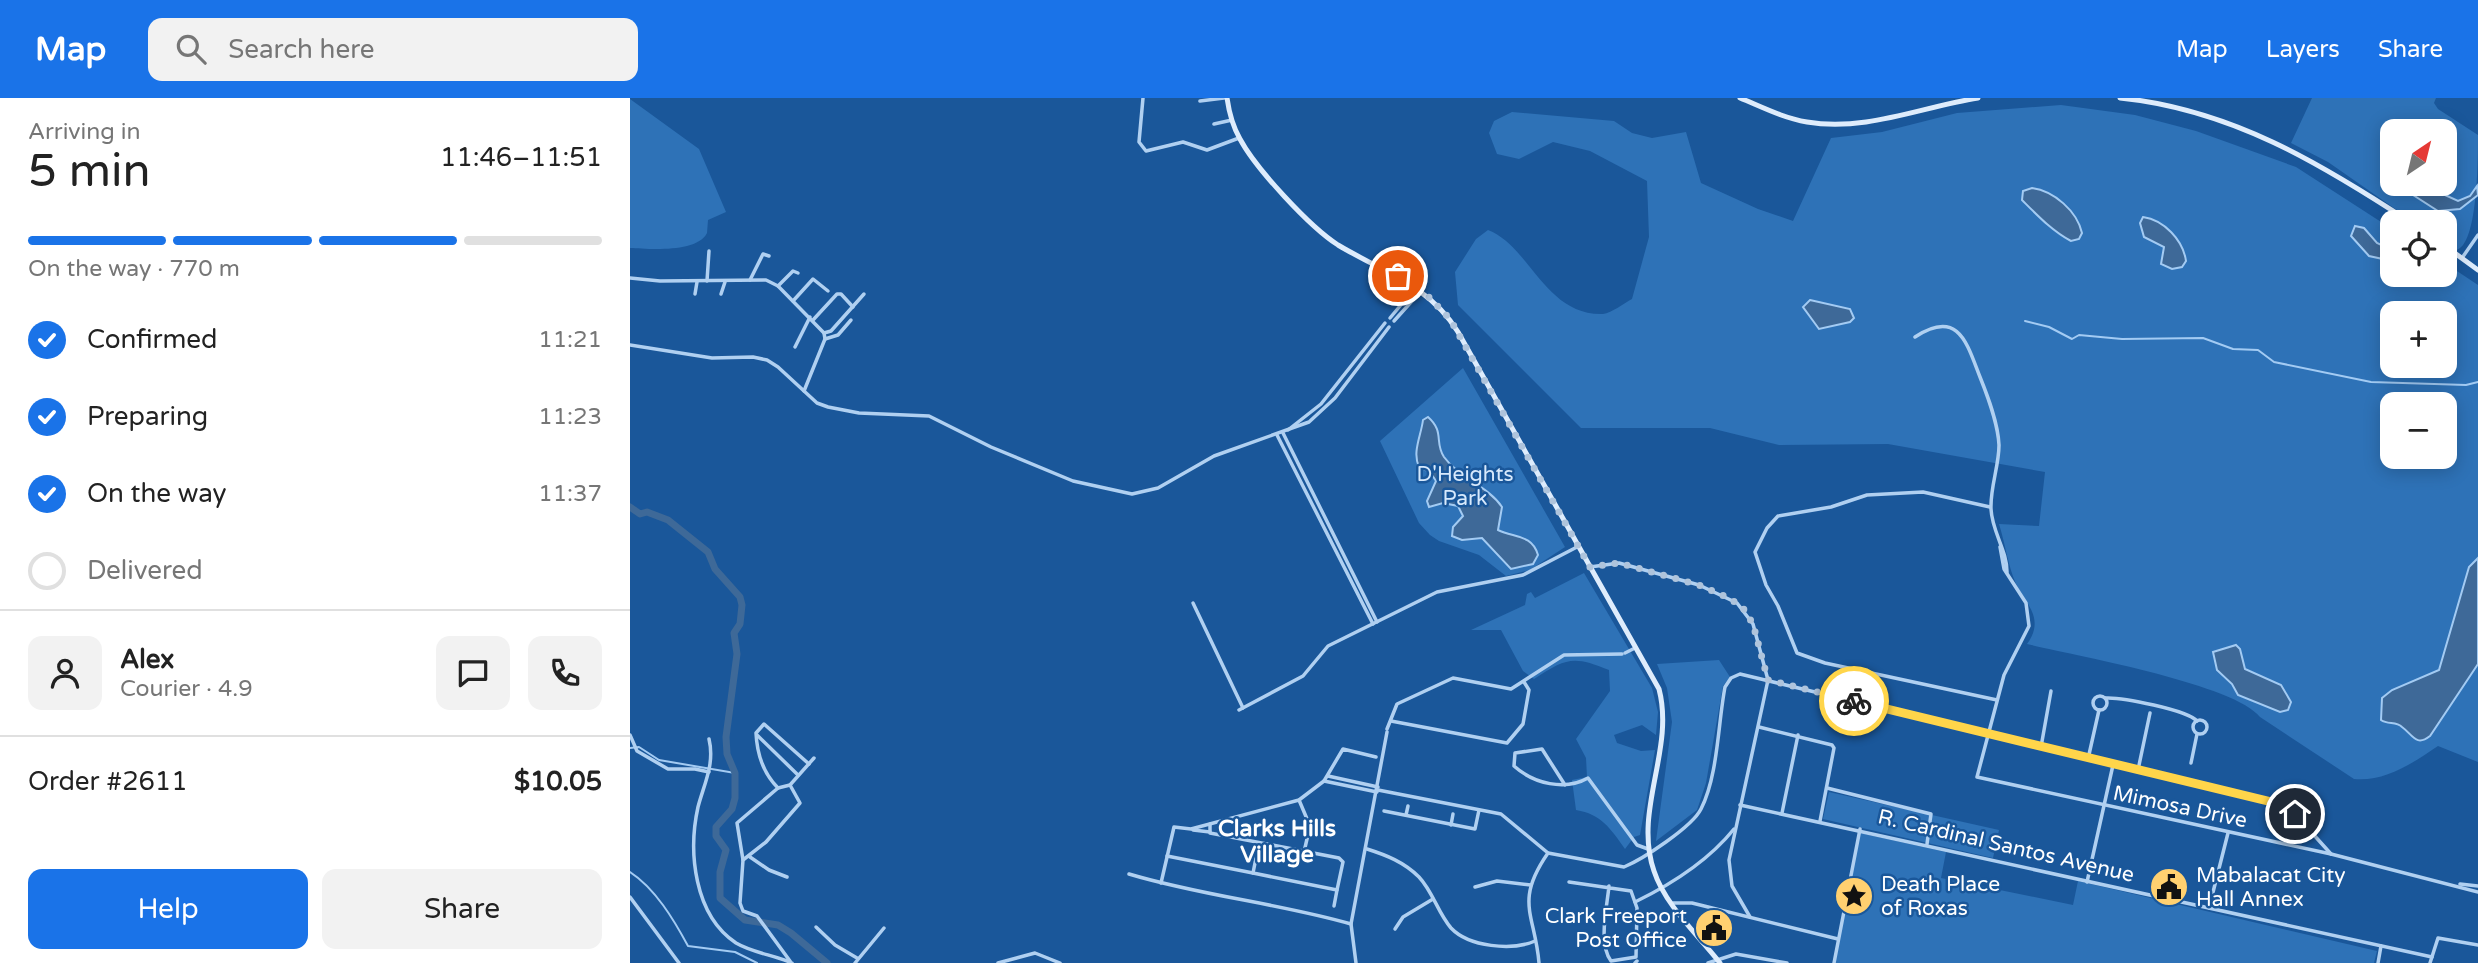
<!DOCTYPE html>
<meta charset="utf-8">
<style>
body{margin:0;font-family:"Varela Round",sans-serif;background:#f2f2f2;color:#222;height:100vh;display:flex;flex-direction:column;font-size:26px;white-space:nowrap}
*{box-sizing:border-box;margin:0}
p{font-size:23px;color:#767676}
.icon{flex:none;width:38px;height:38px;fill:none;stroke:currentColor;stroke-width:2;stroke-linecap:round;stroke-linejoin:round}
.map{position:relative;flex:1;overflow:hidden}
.drawer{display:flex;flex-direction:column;background:#fff;width:630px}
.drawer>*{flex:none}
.needle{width:46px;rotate:35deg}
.controls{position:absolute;left:1750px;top:21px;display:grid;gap:14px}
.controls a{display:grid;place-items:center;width:77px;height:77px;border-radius:14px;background:#fff;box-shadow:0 4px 18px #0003;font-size:35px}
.pin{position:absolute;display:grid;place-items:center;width:60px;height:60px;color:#fff;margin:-30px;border:4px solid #fff;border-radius:50%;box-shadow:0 2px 7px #0007}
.courier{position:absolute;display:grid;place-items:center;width:70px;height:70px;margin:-35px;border:5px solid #ffd54a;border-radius:50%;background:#fff;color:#222;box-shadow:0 2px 9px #0007}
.head em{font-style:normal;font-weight:600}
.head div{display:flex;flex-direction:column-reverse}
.head{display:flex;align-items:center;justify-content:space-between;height:119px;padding:0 28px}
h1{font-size:46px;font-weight:600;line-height:52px}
.bar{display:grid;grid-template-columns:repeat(4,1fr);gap:10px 7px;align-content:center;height:84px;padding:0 28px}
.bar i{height:9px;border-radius:5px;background:#e0e0e0}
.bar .current{background:#1a73e8}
.bar p{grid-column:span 4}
.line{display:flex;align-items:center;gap:18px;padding:0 28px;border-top:2px solid #e0e0e0}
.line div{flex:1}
.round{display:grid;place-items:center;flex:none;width:74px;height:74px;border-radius:14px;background:#f2f2f2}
ol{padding:0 28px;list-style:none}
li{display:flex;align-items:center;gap:21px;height:77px}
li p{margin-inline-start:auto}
li .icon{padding:7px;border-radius:50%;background:#1a73e8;color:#fff;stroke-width:4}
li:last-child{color:#767676}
li i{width:38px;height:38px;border:4px solid #e0e0e0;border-radius:50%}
.action{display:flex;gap:14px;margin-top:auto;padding:14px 28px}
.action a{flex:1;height:80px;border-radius:14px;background:#1a73e8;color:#fff;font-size:28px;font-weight:600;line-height:80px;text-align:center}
.action a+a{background:#f2f2f2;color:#222}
header{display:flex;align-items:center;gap:42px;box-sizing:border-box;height:98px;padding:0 35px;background:#1a73e8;color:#fff}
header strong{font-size:33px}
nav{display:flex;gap:38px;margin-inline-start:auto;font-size:24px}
.search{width:490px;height:63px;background:#f2f2f2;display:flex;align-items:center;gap:18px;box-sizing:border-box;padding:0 24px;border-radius:14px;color:#767676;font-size:26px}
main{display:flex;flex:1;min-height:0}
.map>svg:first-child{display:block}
</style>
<header>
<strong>Map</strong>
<div class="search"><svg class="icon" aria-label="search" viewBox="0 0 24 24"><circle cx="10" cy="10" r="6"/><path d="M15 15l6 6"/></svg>Search here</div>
<nav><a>Map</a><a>Layers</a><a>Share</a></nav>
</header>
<main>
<section class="drawer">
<div class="head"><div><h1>5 min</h1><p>Arriving in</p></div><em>11:46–11:51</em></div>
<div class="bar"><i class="current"></i><i class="current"></i><i class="current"></i><i></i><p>On the way · 770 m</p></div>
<ol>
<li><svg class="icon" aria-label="check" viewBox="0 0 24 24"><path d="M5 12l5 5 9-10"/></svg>Confirmed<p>11:21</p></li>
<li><svg class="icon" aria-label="check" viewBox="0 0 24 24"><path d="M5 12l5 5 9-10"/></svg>Preparing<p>11:23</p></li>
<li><svg class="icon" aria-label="check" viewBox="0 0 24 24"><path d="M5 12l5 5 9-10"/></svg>On the way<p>11:37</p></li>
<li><i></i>Delivered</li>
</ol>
<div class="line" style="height:126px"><a class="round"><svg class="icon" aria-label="person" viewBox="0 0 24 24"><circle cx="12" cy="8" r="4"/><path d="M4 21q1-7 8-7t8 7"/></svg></a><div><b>Alex</b><p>Courier · 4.9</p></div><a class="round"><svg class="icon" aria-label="chat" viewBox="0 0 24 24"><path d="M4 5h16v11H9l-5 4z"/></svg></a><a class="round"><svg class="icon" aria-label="phone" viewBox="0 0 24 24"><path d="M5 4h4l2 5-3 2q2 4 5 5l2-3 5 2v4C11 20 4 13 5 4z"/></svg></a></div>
<div class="line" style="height:91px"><div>Order #2611</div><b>$10.05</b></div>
<div class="action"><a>Help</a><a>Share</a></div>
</section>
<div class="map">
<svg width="1848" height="865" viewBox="0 0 1848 865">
<rect width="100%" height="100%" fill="#1a579a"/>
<!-- green -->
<g fill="#2e72b7" fill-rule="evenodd">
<path d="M1682,0H1806L1804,5L1808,11L1848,37C1848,61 1848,148 1826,152L1815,146V124H1784L1698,64L1661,45ZM1762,33H1815V86H1762Z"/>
<path d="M0,1L69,51L96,114L78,122L77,135C67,155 20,151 0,150Z"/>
<path d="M1431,7L1505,17L1566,33L1666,69L1762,131V177H1815V165L1848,187V664L1808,648C1783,665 1755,684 1724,681L1630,619C1605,586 1443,557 1397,546C1415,521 1397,507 1386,486C1378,468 1375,445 1369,426L1409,428L1415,374L1258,346L1149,347L1080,330H951L828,207L825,174L846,141L858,132C900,148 915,218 973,216C982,215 994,205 1002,201L1019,139L1017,83L960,53L923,44L889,61L867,56L859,35L864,23L882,14L984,23L1002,35L1022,40L1056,34L1071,85L1128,111L1163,123L1201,40L1252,34L1327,15ZM1762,215H1815V268H1762ZM1762,306H1815V359H1762Z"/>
<polygon points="833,270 935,449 900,472 876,478 849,457 809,443 800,437 789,425 750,343"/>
<path d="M954,475L1022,590L1028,614L1026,637L1012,627L984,637L987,645L1011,653L1025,652L1010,737L1004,739L995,751C981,731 971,716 946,712L942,682L957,679L956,660L946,641L980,593L979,572C943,557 936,560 904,581L893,573L871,532H841L895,507L897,496L901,494L905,500Z"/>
<polygon points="1089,562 1100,579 1093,588 1076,685 1067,712 1026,743 1042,624 1037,590 1027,566"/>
<polygon points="1199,694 1369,732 1363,760 1193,721"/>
<polygon points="1230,735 1316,754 1311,780 1443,807 1448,783 1747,853 1744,865 1205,865"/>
</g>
<!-- water -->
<g fill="#3e6998" stroke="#a3cbf3" stroke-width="2">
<polygon points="1766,86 1814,86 1815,97 1828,103 1840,98 1847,88 1848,97 1830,111 1808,113"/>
<path d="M1402,90C1424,93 1447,113 1452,135L1449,141L1441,143C1422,133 1407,117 1392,102L1393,93Z"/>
<path d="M1513,119C1534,122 1553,142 1556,163L1552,169L1542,171L1531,166L1534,149L1514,139L1510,125Z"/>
<polygon points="1725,128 1734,130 1747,145 1762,152 1762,163 1739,158 1721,138"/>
<polygon points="1180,202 1220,211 1224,220 1220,224 1189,231 1173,209"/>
<path d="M798,319C815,334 804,344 814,359C829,380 858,388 872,409L868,432C884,440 902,436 908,457L903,466L881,471L852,440L832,442L822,438L823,429L833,418L828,408L813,405L799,409L797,403L806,383L800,374L789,369C782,354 791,338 793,322Z"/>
<path d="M1848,460V566L1800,638C1786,649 1783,637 1772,629C1766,623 1758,627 1751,622L1752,600L1762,592L1809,572L1839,469Z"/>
<polygon points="1606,547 1610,551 1615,571 1651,587 1661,604 1658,612 1650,614 1608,597 1602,586 1587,572 1583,554"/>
</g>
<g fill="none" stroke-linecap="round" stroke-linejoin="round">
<!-- stream -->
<g stroke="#a3cbf3" stroke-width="2">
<polyline points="1395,223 1419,229 1442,241 1449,237 1492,241 1573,240 1603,251 1628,252 1644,264 1741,284 1836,287 1848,284"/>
<polyline points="0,650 9,649 29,662 105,675"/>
<path d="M0,774C25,790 44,822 58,848L105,854L127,865"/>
</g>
<!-- river -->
<polyline stroke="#3e6998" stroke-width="7" points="0,409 10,416 17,414 38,422 78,454 85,471 110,499 112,507 110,526 104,535 107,556 96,639 97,656 105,675 105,700 102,711 86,729 86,738 96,752 90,774 90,800 115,822 148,827 161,835 197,865"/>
<!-- minor -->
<g stroke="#b0d0f1" stroke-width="3.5">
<polyline points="513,0 509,44 516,53 553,44 577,52 609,40"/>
<polyline points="570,3 594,0"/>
<polyline points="584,26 602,22"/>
<polyline points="1832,160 1848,137"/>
<polyline points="0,180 30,183 136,182 148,188 194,235 195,241 174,293"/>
<polyline points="120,182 133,156 139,158"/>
<polyline points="77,183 79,153"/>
<polyline points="148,188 163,173 168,175"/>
<polyline points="65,196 67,184"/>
<polyline points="91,196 95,184"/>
<polyline points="163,203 183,181 198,193"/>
<polyline points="760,220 785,190"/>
<polyline points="183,222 207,196 211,196 223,209"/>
<polyline points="764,223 791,193"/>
<polyline points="194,235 201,233 234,196"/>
<path d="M1285,239C1329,210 1337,246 1350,279C1358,299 1368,325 1369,347C1369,368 1360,390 1361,411C1362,434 1377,452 1377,474"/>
<polyline points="195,241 208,237 221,222"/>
<polyline points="0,247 82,260 123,259 137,262 148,269 187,305 198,309 229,315 299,318 361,349 443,383 502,396 528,390 584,358 679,324 705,300 759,229"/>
<polyline points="165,249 180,219"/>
<polyline points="658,332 691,306 755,225"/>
<polyline points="653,335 747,524"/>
<polyline points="647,337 743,526"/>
<polyline points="1360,409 1293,394 1237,397 1201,409 1148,418 1137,430 1125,454 1136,487 1148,508 1167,555 1195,565 1367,602"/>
<polyline points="1370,449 1374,471 1396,505 1399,528 1374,577 1347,679 1701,756 1848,794"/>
<polyline points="960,469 989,465 1069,487 1107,505 1123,526 1138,582 1099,762 1102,788 1120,819"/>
<polyline points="563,505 613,610"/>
<polyline points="995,555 1005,550"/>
<circle cx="1470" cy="605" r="7"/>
<path d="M1475,600C1492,599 1557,612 1567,623"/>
<polyline points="609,612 673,578 698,548 807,494 893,477 947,449"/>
<circle cx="1570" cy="629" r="7"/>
<polyline points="761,623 877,645 893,626 899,592 894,584"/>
<polyline points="1129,629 1202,647 1204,650 1190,723"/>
<polyline points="757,631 767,606 823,580 881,591 934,557 992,556"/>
<polyline points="0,637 7,653 38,671 65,671 79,674"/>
<polyline points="127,637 168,677"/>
<path d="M79,641C85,666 74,686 68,709C58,754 64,817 106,845C123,855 144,857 162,865"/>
<polyline points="1411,649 1421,593"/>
<polyline points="1458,661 1469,612"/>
<polyline points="1561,665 1567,636"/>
<polyline points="1508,672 1520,615"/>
<polyline points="698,678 748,689"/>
<polyline points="694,683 747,694"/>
<polyline points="160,687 170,705 136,744 113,762 110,805 113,813 127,818 160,863"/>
<path d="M935,687L912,651L885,655L884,668C904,686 935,693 958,680L1007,747L1018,751"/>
<path d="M148,690C134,676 127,656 126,635L134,626L179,666"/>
<polyline points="1197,690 1301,716 1297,746"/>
<path d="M748,692L871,716L918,755L994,769C1013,761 1062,729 1071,711C1088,678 1088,625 1095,589L1101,580L1110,576L1646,705L1665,716L1701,756"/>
<polyline points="669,702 680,728 674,754"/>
<polyline points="1110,707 1802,859"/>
<polyline points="754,713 845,731 849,712"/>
<polyline points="1152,715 1168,637"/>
<polyline points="776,717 778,708"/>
<polyline points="580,726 580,735 709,760 713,764 707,792 623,775 629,745"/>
<polyline points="821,727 823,716"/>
<polyline points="563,732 580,734"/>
<path d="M737,751C756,757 774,764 789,779C803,794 808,815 821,830C839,849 882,853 905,843"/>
<polyline points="537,758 623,775"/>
<polyline points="120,759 139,772 157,779"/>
<polyline points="113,762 107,725 148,690 160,687 184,660"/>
<path d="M499,776C572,798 648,805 721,826"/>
<path d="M939,784L1001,793L1007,810L1006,859L981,863C968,846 977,809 979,788"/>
<polyline points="1457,784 1483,667"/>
<polyline points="531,785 544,729 561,731 669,702 694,683 713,651 746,659"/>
<polyline points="1830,786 1848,788"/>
<polyline points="845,789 867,783 901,787"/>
<polyline points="0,799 49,865"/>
<path d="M1005,804C1040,787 1079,762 1104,731"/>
<polyline points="1043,805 1062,805 1208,841"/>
<polyline points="704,808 707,792"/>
<polyline points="1579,810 1598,735"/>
<polyline points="186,829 205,847 227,860"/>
<polyline points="765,831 773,819 803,801"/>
<polyline points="225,865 254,830"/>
<polyline points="368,865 405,855 430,865"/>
<polyline points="726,865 721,826 757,634"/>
<path d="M909,865C905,816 884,804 918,755"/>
<polyline points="1005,865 1007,863"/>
<polyline points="1078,865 1106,856 1157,865"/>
<polyline points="1204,865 1230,731"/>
<polyline points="1748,865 1751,848"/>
<polyline points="1800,865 1808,840 1848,847"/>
</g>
<!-- secondary -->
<g stroke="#deecfc" stroke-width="5">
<path d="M597,0C599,14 603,29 610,41C626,71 680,129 708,147C753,174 799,187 828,234L1029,591C1045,652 1003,712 1024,773C1035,807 1068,837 1090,865"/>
<path d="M1110,0C1132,9 1153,20 1177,24C1235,34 1291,9 1348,0"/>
<path d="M1490,0C1600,11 1690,65 1780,124"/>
<polyline points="1815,148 1848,172"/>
</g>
</g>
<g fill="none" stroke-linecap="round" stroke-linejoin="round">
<!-- done -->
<polyline stroke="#afc4dc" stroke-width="7" stroke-dasharray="0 12.6" points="768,178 792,192 820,221 960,469 989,465 1069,487 1099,500 1113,510 1123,526 1138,582 1224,603"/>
<!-- route -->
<polyline stroke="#ffd54a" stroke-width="9" points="1224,603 1646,705 1665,716"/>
</g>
<!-- icons -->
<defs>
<symbol id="civic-disc" viewBox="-11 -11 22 22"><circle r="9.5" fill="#ffd070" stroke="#1a579a"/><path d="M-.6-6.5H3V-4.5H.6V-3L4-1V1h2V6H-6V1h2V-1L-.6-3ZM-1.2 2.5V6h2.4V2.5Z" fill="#111"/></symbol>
<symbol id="sight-disc" viewBox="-11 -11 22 22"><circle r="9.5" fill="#ffd070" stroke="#1a579a"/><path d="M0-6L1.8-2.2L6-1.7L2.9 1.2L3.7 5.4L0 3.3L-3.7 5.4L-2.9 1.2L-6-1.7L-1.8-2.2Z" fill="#111"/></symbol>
</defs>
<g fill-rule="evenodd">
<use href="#civic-disc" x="1517" y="767" width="44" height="44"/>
<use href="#sight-disc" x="1202" y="776" width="44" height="44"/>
<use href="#civic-disc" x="1062" y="808" width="44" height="44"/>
</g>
<g text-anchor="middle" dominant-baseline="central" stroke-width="5" stroke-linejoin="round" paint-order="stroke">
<!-- park labels -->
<g font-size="21" fill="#d7e9fc" stroke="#1a579a">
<text x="835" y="376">D'Heights<tspan x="835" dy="24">Park</tspan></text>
</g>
<!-- street labels -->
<g font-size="21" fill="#fff" stroke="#1a579a">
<text transform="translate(1550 709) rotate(12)">Mimosa Drive</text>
<text transform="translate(1376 748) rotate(13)">R. Cardinal Santos Avenue</text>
</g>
<!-- poi labels -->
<g font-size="21" fill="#fff" stroke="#1a579a" text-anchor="start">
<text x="1566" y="777">Mabalacat City<tspan x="1566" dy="24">Hall Annex</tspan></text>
<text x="1251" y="786">Death Place<tspan x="1251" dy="24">of Roxas</tspan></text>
<text x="1057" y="818" text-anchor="end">Clark Freeport<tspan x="1057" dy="24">Post Office</tspan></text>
</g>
<!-- neighbourhood labels -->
<g font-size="23" font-weight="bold" fill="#fff" stroke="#1a579a">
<text x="647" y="731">Clarks Hills<tspan x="647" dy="26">Village</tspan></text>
</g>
</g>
</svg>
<div class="controls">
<a><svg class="needle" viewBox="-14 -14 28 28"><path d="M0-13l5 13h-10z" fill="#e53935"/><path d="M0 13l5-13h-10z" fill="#767676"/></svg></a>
<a><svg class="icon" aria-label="locate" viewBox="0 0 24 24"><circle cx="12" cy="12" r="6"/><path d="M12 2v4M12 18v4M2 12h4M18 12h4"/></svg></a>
<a>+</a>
<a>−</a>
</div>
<div class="pin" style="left:768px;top:178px;background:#ea580c"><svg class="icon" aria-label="bag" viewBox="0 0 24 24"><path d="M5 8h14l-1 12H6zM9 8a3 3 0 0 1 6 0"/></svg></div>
<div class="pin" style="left:1665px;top:716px;background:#1f2937"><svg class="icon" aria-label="home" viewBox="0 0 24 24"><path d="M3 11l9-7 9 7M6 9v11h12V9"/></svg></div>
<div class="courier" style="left:1224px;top:603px"><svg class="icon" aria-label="bike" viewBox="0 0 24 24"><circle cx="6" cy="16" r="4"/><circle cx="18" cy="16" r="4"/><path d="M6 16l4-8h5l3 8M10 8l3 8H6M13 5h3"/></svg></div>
</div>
</main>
